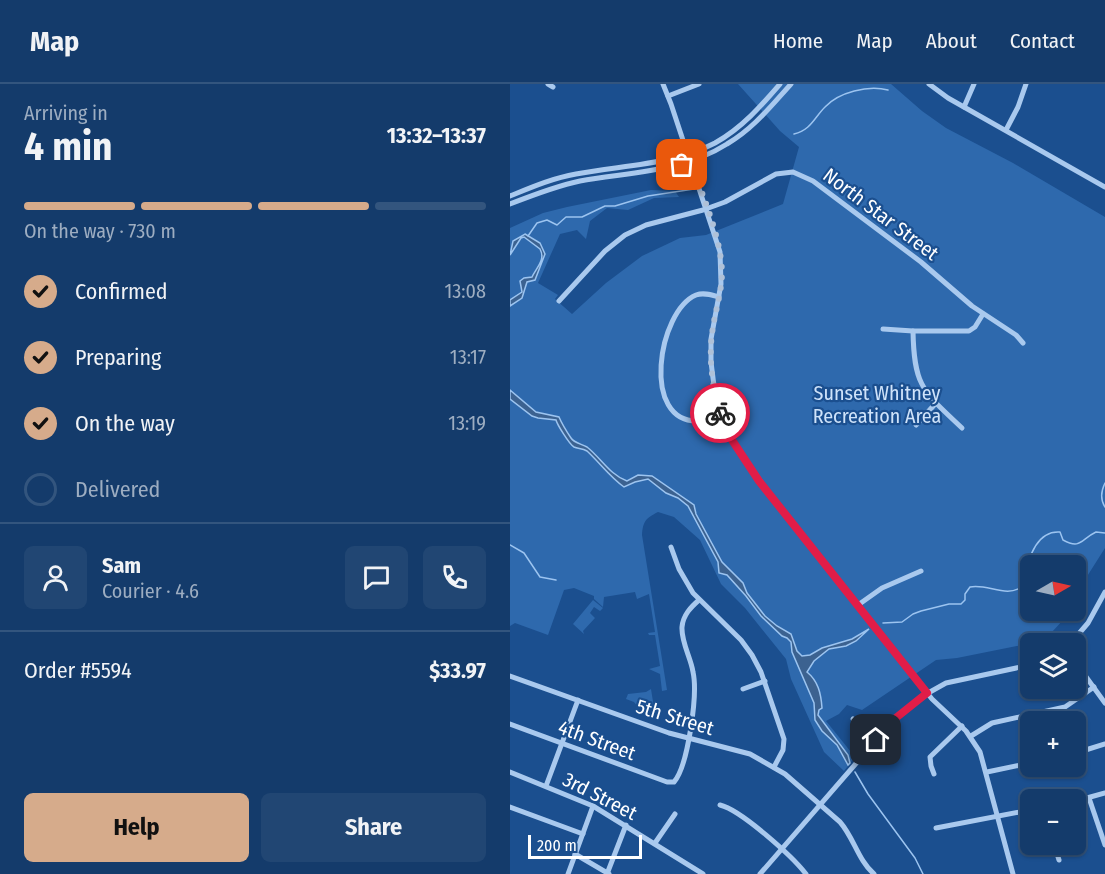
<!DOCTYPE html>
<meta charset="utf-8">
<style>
body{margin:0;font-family:"Fira Sans Condensed",sans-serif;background:#214673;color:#f1f3f6;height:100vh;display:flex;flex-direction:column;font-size:22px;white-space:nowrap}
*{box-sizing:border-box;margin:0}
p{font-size:20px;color:#9dadc1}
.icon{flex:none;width:33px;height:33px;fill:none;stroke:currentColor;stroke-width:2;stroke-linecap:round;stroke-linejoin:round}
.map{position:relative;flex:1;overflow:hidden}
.sheet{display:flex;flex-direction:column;background:#143b6b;width:510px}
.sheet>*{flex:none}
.needle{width:39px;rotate:81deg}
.controls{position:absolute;left:510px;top:471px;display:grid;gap:12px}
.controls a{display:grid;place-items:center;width:66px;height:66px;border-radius:9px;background:#143b6b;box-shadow:0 2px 4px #0004,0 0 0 2px #33557e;font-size:30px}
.scale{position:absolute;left:18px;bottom:15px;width:114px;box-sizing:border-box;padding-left:6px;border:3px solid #fff;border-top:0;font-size:16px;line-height:21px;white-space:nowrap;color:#fff;-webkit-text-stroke:4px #1b4f8f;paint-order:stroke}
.pin{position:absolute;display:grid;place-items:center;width:51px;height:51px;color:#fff;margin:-26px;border-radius:12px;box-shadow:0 3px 9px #0006}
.courier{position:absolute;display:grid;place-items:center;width:60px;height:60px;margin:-30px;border:4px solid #e11d48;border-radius:50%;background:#fff;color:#222;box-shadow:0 2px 8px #0007}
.summary em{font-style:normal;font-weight:700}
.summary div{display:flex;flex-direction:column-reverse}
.summary{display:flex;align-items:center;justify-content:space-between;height:102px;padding:0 24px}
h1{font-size:39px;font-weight:700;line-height:45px}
.bar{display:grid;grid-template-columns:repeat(4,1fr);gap:9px 6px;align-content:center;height:72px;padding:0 24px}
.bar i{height:8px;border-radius:4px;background:#33557e}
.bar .active{background:#d6ab8b}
.bar p{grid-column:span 4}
.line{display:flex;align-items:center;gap:15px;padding:0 24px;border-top:2px solid #33557e}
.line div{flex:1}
.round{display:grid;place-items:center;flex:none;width:63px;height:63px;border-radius:9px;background:#214673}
ol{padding:0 24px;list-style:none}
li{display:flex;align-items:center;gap:18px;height:66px}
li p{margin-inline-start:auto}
li .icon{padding:6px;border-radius:50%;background:#d6ab8b;color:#111;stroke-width:4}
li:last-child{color:#9dadc1}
li i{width:33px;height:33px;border:3px solid #33557e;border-radius:50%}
.primary-button{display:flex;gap:12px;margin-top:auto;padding:12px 24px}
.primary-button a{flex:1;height:69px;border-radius:9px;background:#d6ab8b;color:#111;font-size:24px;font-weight:700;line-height:69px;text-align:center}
.primary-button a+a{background:#214673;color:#f1f3f6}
header{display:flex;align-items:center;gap:36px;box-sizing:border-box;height:84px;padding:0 30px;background:#143b6b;border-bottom:2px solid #33557e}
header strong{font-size:28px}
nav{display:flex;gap:33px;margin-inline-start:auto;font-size:21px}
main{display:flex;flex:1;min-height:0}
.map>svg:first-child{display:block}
</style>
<header>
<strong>Map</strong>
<nav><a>Home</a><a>Map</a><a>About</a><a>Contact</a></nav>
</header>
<main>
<section class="sheet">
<div class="summary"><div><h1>4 min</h1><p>Arriving in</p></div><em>13:32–13:37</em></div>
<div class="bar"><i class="active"></i><i class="active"></i><i class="active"></i><i></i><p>On the way · 730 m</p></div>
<ol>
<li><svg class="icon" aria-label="check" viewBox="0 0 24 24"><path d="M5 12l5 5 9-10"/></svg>Confirmed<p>13:08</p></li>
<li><svg class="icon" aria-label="check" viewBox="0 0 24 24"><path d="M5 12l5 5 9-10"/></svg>Preparing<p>13:17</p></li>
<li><svg class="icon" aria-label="check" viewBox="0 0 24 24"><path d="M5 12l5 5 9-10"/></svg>On the way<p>13:19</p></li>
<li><i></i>Delivered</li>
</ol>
<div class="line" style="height:108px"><a class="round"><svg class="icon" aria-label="person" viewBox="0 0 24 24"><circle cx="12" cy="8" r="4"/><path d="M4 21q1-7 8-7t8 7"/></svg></a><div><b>Sam</b><p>Courier · 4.6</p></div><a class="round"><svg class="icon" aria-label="chat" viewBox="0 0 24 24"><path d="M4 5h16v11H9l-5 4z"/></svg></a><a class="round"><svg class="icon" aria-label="phone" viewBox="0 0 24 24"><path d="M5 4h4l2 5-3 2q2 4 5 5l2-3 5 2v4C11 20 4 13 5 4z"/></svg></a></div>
<div class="line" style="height:78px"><div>Order #5594</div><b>$33.97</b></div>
<div class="primary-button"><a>Help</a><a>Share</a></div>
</section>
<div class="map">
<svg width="595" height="790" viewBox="0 0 595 790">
<rect width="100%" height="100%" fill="#1b4f8f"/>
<!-- green -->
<g fill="#2e69ad">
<path d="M228,0H381L412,27L436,44L503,79L595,133V464L576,494L566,518V482H520V526L560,527L555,534L541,549L522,559L447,574L426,576L352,626L337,621L329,630L316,637L345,673L334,687L314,668L281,595L276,575L235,524L211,500L190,456L164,433L148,428C136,434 133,437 132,451L157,606L152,607L150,590L139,585L150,582L145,551H139L138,549L145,548L139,510L127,515L125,508L94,513L93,523L84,515V512L64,504L54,506L38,551L5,539L0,542V144L33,129L57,123L141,106L165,107L169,113L144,114L118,126L97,124L80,137L76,155L67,146L50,150L28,199L48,211L45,215L62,230L96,199L132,172L170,154L196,151L273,120L289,63L270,47Z"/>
<polygon points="83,516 93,524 90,527 84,523 80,529 85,534 73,547 74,550 63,540"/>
<polygon points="141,605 144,624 129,624 124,618 116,615 118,610 136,608"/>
</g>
<!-- water -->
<g fill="#3c6290" stroke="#9cc4f0" stroke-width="1.5">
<path d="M15,150L30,159L35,170L25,196L17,198L12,214L0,222V216L12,208L10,197L14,194L22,193C26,184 36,176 30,165L14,153L11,154L0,171L3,157Z"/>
<path d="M0,306L26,328L49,333C52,340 57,348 61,354C64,359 72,360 77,363C91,374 100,391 117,397L128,391L142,392L184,421L186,430L212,478L233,499L237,509L255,532L267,542L281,550L287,567L292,572L300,571L312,564L342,555L359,545L346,557L336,562L319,565L304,577L297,588C308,597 311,609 312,624L309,626L308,631L338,671L340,679L338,681L327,661L312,647L305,636L304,619L282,568L281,558L277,554L272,552L251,532L236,512L217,491L209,489L208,478L178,422L168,414L156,409L138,395L125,398L114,403C100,393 90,379 77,367C72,364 68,365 64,363C59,360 47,340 46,336L28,334L22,332L0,315Z"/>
</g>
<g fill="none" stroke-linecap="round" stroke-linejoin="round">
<!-- stream -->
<g stroke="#9cc4f0" stroke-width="1.5">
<path d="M284,50C301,46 304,34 315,23C329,8 358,1 378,6"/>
<polyline points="18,152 27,139 37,136 47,141 56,133 72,133 95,122 105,122 138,112 184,105"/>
<path d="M595,399C591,407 590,415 595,423"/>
<polyline points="0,461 14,469 30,493 46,496"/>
<path d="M373,539L392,538L403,530L411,527L439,520H451L455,516V510L460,503C478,499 496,515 513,502C516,482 524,446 550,448L553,456C571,466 571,455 586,448L595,449"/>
<polyline points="345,688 358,710 405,774 413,790"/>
</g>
<!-- minor -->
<g stroke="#a9c9ee" stroke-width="5">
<polyline points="38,0 43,3"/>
<polyline points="153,0 161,20 210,168 211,200 201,255 201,278 205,310 217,345 229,367 258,408 422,615 456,647 470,668 503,790"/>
<polyline points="419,0 438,14 595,103"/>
<polyline points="158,12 189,0"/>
<polyline points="454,23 464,0"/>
<polyline points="496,46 508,23 516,0"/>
<path d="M0,112C22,103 43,94 66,90C113,81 163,81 205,59C232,44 251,22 270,0"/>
<path d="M0,120C23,111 46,102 70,97C120,88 173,88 217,60C243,45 261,22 281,0"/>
<path d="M209,213C202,211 194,208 186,211C148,227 130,340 189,337C196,337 204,333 211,331"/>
<polyline points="49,217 95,167 115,151 136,141 193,126 215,118 266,90 283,88 303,97 411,178 462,222 506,251 513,259"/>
<polyline points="373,245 403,247 459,247 465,243 473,230"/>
<path d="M403,247C404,303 413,307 452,344"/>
<polyline points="406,341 426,319"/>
<polyline points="161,463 169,485 183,509 231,556 242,571 251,588 274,655 273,666 264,683"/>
<polyline points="348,521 372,504 411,487"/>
<polyline points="560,560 578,539 595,508"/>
<polyline points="566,579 595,619"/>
<path d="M0,592L159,649L240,670L275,690L330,738C344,754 348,776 364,790"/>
<polyline points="233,605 255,597"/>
<polyline points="343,635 366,656"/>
<path d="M0,640L157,698H164C178,682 188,610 183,588C181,574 171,558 172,543C173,531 181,523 189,516"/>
<polyline points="461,652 482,639 555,623 584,603"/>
<polyline points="566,669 595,660"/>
<polyline points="0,688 83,722 193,790"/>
<polyline points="477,688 520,679"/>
<polyline points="424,690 421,682 420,673 452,642"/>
<polyline points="36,702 68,616"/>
<polyline points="579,714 595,761"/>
<polyline points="566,717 595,709"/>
<path d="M210,721C231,726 282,772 296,790"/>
<polyline points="0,723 73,750"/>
<polyline points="426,744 520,726"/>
<polyline points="145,759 165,730"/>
<polyline points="544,760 549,776"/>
<polyline points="65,770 99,790"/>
<polyline points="58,790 83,722"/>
<polyline points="97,790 116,741"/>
<polyline points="250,790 382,638 411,613 436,599 520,581"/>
</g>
</g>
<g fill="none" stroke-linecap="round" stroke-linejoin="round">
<!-- done -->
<path stroke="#afc1d8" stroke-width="6" stroke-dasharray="0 10.8" d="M172,81L181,78C192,111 211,152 212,188C212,207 206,224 203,243C198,272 202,301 210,329"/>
<!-- route -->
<polyline stroke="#e11d48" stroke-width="8" points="210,329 222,356 249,397 417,609 387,633 366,656"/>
</g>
<g text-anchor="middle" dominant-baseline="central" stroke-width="4.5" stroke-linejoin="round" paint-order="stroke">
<!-- street labels -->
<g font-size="20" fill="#fff" stroke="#1b4f8f">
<text transform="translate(371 130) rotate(37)">North Star Street</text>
<text transform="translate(165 633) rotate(17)">5th Street</text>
<text transform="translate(87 656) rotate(20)">4th Street</text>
<text transform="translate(90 712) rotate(27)">3rd Street</text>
</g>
<!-- park labels -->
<g font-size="20" fill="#cfe3fa" stroke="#1b4f8f">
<text x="367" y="309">Sunset Whitney<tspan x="367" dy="23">Recreation Area</tspan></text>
</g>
</g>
</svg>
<div class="controls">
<a><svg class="needle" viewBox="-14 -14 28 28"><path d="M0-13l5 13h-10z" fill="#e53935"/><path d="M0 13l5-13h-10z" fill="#9dadc1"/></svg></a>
<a><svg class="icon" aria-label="layers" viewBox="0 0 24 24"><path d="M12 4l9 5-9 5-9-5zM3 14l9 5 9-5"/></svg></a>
<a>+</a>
<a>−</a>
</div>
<div class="scale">200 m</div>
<div class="pin" style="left:172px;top:81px;background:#ea580c"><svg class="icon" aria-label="bag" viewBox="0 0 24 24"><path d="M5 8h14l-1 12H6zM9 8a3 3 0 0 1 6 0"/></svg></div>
<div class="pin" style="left:366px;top:656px;background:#1f2937"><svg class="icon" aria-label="home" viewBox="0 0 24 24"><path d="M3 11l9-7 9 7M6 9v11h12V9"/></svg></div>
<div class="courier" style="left:210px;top:329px"><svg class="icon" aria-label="bike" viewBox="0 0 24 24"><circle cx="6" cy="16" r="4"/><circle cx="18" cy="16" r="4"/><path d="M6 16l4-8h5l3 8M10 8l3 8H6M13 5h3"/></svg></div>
</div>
</main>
